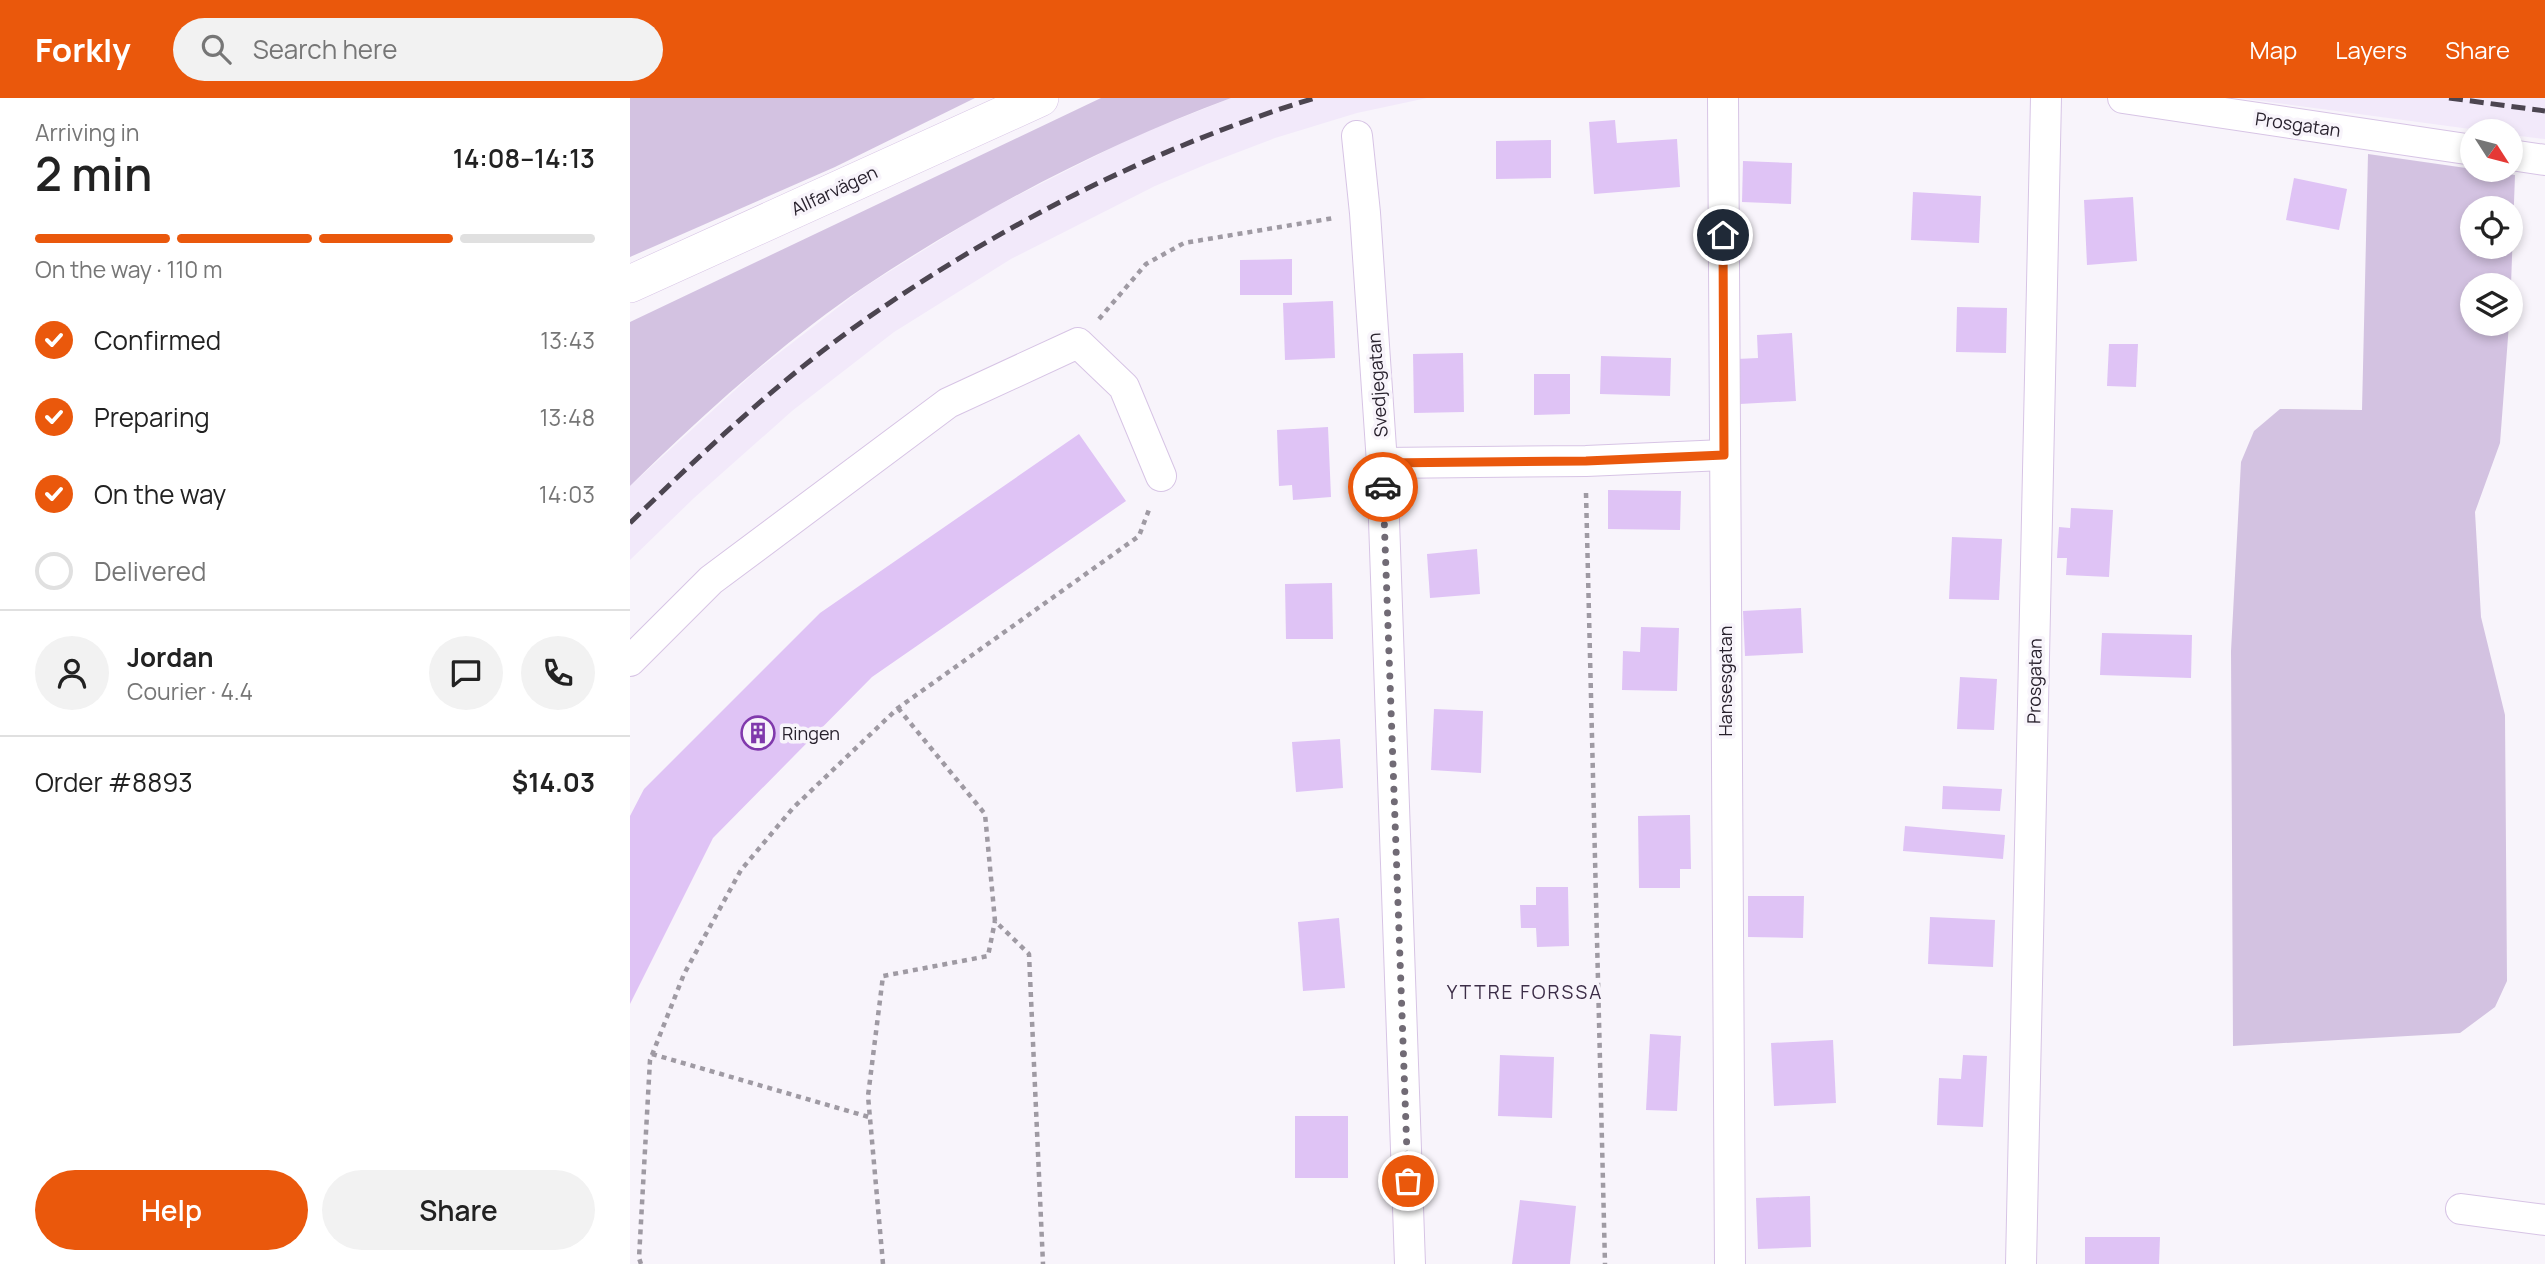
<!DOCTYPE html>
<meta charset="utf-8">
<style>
body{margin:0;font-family:Manrope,sans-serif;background:#f2f2f2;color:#222;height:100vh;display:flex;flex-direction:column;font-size:26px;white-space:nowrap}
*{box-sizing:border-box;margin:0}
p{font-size:23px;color:#767676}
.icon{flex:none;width:38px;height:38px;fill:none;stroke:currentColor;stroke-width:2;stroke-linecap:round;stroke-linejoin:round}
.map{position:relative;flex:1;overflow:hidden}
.side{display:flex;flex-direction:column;background:#fff;width:630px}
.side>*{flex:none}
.needle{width:46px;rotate:126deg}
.tools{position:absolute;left:1830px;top:21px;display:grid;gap:14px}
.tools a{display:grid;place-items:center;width:63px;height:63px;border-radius:50%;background:#fff;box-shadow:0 4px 10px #0003;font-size:35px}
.pin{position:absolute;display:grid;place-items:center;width:60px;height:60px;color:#fff;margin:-30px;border:4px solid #fff;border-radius:50%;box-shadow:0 2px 7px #0007}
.courier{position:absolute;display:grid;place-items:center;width:70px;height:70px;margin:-35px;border:5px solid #ea580c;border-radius:50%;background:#fff;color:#222;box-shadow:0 2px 9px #0007}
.overview em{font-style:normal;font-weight:600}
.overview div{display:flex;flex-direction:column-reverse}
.overview{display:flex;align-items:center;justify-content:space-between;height:119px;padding:0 35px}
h1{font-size:46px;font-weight:600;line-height:52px}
.bar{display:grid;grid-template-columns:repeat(4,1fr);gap:10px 7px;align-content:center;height:84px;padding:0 35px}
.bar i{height:9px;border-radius:5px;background:#e0e0e0}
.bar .on{background:#ea580c}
.bar p{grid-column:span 4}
.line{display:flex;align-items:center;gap:18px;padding:0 35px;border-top:2px solid #e0e0e0}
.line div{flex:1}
.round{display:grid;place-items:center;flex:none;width:74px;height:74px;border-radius:37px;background:#f2f2f2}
ol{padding:0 35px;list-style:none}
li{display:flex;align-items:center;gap:21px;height:77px}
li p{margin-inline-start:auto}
li .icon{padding:7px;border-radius:50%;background:#ea580c;color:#fff;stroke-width:4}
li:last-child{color:#767676}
li i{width:38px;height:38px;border:4px solid #e0e0e0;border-radius:50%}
.cta{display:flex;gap:14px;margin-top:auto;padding:14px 35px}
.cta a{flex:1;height:80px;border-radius:42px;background:#ea580c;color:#fff;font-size:28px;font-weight:600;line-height:80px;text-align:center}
.cta a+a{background:#f2f2f2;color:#222}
header{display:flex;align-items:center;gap:42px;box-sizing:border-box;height:98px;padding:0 35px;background:#ea580c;color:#fff}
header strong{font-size:33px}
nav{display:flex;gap:38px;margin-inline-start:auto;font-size:24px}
.search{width:490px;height:63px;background:#f2f2f2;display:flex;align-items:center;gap:18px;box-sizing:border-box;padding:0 24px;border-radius:38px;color:#767676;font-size:26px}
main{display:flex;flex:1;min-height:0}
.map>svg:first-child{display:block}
</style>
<header>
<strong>Forkly</strong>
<div class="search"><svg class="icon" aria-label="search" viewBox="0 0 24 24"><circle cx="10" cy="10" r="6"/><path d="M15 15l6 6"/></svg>Search here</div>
<nav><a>Map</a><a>Layers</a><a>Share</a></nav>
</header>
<main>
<section class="side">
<div class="overview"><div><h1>2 min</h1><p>Arriving in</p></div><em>14:08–14:13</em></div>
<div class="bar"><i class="on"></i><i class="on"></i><i class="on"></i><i></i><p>On the way · 110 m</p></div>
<ol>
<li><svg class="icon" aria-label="check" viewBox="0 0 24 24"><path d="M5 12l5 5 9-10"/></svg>Confirmed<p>13:43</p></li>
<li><svg class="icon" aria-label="check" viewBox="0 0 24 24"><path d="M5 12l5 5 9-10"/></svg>Preparing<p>13:48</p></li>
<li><svg class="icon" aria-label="check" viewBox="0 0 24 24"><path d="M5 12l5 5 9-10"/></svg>On the way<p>14:03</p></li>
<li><i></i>Delivered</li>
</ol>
<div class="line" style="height:126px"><a class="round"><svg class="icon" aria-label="person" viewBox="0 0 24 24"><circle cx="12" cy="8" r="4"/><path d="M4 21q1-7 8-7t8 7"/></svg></a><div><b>Jordan</b><p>Courier · 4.4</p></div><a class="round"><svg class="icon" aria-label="chat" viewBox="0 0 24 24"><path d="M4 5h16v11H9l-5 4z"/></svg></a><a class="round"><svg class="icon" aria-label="phone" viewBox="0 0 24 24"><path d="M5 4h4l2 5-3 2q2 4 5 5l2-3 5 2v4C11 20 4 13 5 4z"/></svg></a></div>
<div class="line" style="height:91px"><div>Order #8893</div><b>$14.03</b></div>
<div class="cta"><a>Help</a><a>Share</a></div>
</section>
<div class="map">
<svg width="1915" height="1166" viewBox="0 0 1915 1166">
<rect width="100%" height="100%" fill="#f8f4fb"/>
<!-- built -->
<g fill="#f2e9fa">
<polygon points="601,0 797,0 727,15 645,40 577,66 525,88 381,161 264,234 162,313 64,400 0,462 0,388 127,272 233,190 355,114 503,39"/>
<polygon points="1609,0 1915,0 1915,41 1881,37 1881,33 1855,33"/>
</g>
<!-- green -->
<g fill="#d3c2e1" fill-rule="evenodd">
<polygon points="0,0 345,0 205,69 0,159"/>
<path d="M471,0H601C472,48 348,113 234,189C153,244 70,319 0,388V224Z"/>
<path d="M1738,56L1885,77L1881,187H1843V226H1879L1870,345L1845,414L1851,519L1875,617L1877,883L1865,909L1830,935L1603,948L1601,553L1611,364L1624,333L1650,311L1732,312ZM1881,110V149H1843V110Z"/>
</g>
<!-- building -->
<g fill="#dfc3f5">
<polygon points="985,22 987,45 1047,41 1050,89 964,96 959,24"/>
<polygon points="921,42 921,80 866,81 866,43"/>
<polygon points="1113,63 1162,65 1161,106 1112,104"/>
<polygon points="1664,80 1717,91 1709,132 1656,122"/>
<polygon points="1283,94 1351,98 1349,145 1281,142"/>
<polygon points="1503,99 1507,163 1457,167 1454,102"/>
<polygon points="662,161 662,197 610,197 610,162"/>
<polygon points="703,203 705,260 655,262 653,205"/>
<polygon points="1327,209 1377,210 1376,255 1326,254"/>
<polygon points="1162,235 1166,303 1110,306 1107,261 1128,260 1127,237"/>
<polygon points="1479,246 1508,246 1506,289 1477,288"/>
<polygon points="833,255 834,314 784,315 783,256"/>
<polygon points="971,258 1041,260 1040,298 970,296"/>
<polygon points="904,276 940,276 940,316 904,317"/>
<polygon points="698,329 701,399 663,402 662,387 649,388 647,332"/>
<polygon points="449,336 496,403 242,579 83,740 0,906 0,718 14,691 190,515"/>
<polygon points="978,392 1051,393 1050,432 978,431"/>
<polygon points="1441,410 1483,412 1479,479 1436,477 1437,460 1427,460 1429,429 1440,430"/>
<polygon points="1322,439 1372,441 1369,502 1319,501"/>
<polygon points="847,451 850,496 800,500 797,456"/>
<polygon points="702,485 703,541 656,541 655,486"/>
<polygon points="1171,510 1173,555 1115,558 1113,513"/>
<polygon points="1011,529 1049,530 1047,593 992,592 993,553 1010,554"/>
<polygon points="1472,535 1562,537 1561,580 1470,577"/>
<polygon points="1330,579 1367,581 1364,632 1327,631"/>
<polygon points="804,611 853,613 851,675 801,672"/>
<polygon points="710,641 713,690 666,694 662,644"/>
<polygon points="1313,688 1372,691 1370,713 1312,711"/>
<polygon points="1060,717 1061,771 1050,771 1050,790 1009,790 1008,718"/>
<polygon points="1275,728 1375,737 1373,761 1273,753"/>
<polygon points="906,789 938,789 939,848 907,849 906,830 891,830 890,807 906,807"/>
<polygon points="1118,798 1174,798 1173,840 1118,839"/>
<polygon points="1300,819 1365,822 1363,869 1298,866"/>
<polygon points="709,820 715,890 673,893 668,824"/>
<polygon points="1020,936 1051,938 1047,1013 1016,1012"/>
<polygon points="1203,942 1206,1005 1144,1008 1141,945"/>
<polygon points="870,957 924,959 922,1020 868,1018"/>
<polygon points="1333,957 1357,958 1353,1029 1307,1027 1309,980 1331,981"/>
<rect x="665" y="1018" width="53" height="62"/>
<polygon points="1180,1098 1181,1149 1128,1151 1126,1100"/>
<polygon points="890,1102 946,1108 940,1166 882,1166"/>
<polygon points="1455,1139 1530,1139 1529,1166 1455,1166"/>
</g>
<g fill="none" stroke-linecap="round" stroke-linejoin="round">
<defs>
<g id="minor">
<polyline points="1093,0 1100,1166"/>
<polyline points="1493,0 1843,52"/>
<polyline points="727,38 735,115 752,365 780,1166"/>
<polyline points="1881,57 1915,62"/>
<polyline points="752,365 956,363 1094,357"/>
<polyline points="0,563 81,482 318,305 448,245 494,289 531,378"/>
<polyline points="1831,1111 1915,1122"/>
<polyline points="1391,1166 1416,0"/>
</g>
<polyline id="tertiary" points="0,186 410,0"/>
</defs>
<!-- minor casing -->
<use href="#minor" stroke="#d7c4e5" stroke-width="32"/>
<!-- tertiary casing -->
<use href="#tertiary" stroke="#d7c4e5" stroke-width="38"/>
<!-- path -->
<g stroke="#9f9aa3" stroke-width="4.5" stroke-dasharray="5 5" stroke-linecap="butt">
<polyline points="469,221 516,166 554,145 704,120"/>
<polyline points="956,395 975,1166"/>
<polyline points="268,610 355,716 365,823 399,856 413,1166"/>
<polyline points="22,956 239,1019"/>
<polyline points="11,1166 9,1160 20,962 54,876 111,772 163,710 268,610 509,438 520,409"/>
<polyline points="253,1166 238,998 253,878 358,858 365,823"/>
</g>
<!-- minor -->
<use href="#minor" stroke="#fff" stroke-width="30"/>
<!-- tertiary -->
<use href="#tertiary" stroke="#fff" stroke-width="37"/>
<!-- rail -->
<g stroke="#4c4550" stroke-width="5" stroke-dasharray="14 7" stroke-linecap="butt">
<polyline points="1819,0 1915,13"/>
<path d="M0,425C78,349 159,273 249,212C382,121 531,47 685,0"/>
</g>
</g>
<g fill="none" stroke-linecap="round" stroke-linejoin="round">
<!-- done -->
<polyline stroke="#716b75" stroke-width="7" stroke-dasharray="0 12.6" points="753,389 778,1083"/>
<!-- route -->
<polyline stroke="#ea580c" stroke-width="9" points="753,389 752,365 956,363 1094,357 1093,137"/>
</g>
<!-- icons -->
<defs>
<symbol id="building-ring" viewBox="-11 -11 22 22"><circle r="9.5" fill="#f8f4fb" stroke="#8039ac" stroke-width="1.5"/><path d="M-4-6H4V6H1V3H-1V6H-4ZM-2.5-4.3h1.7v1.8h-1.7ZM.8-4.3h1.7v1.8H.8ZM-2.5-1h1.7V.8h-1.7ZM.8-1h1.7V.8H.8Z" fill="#8039ac"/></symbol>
</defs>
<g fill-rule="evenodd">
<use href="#building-ring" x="109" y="616" width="38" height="38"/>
</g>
<g text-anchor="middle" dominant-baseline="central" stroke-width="7" stroke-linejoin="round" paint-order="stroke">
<!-- street labels -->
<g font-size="18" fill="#28212d" stroke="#f8f4fb">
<text transform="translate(1668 26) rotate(8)">Prosgatan</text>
<text transform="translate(204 92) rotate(-25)">Allfarvägen</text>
<text transform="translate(747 287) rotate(-94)">Svedjegatan</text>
<text transform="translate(1095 583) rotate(-90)">Hansesgatan</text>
<text transform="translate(1404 583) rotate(-89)">Prosgatan</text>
</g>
<!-- poi labels -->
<g font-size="18" fill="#28212d" stroke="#f8f4fb" text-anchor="start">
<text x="152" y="635">Ringen</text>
</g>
<!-- neighbourhood labels -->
<g font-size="19" letter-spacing="2" fill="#3c2d47" stroke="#f8f4fb">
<text x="895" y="894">YTTRE FORSSA</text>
</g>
</g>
</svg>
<div class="tools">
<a><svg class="needle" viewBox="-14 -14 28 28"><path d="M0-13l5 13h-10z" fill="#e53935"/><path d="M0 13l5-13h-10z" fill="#767676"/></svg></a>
<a><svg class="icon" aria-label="locate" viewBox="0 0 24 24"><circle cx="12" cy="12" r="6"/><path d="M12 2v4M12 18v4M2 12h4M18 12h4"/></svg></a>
<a><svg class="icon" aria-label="layers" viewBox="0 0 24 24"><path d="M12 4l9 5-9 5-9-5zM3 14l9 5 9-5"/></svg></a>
</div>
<div class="pin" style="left:778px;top:1083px;background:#ea580c"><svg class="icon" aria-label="bag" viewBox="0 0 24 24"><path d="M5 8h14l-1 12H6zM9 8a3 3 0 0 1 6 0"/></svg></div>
<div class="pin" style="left:1093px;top:137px;background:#1f2937"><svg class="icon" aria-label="home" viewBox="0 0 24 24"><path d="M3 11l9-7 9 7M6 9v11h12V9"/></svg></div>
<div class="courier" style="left:753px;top:389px"><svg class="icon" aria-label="car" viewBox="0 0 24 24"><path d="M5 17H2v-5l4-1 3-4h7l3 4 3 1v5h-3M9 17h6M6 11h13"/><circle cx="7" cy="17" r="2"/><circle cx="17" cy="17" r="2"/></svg></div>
</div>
</main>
